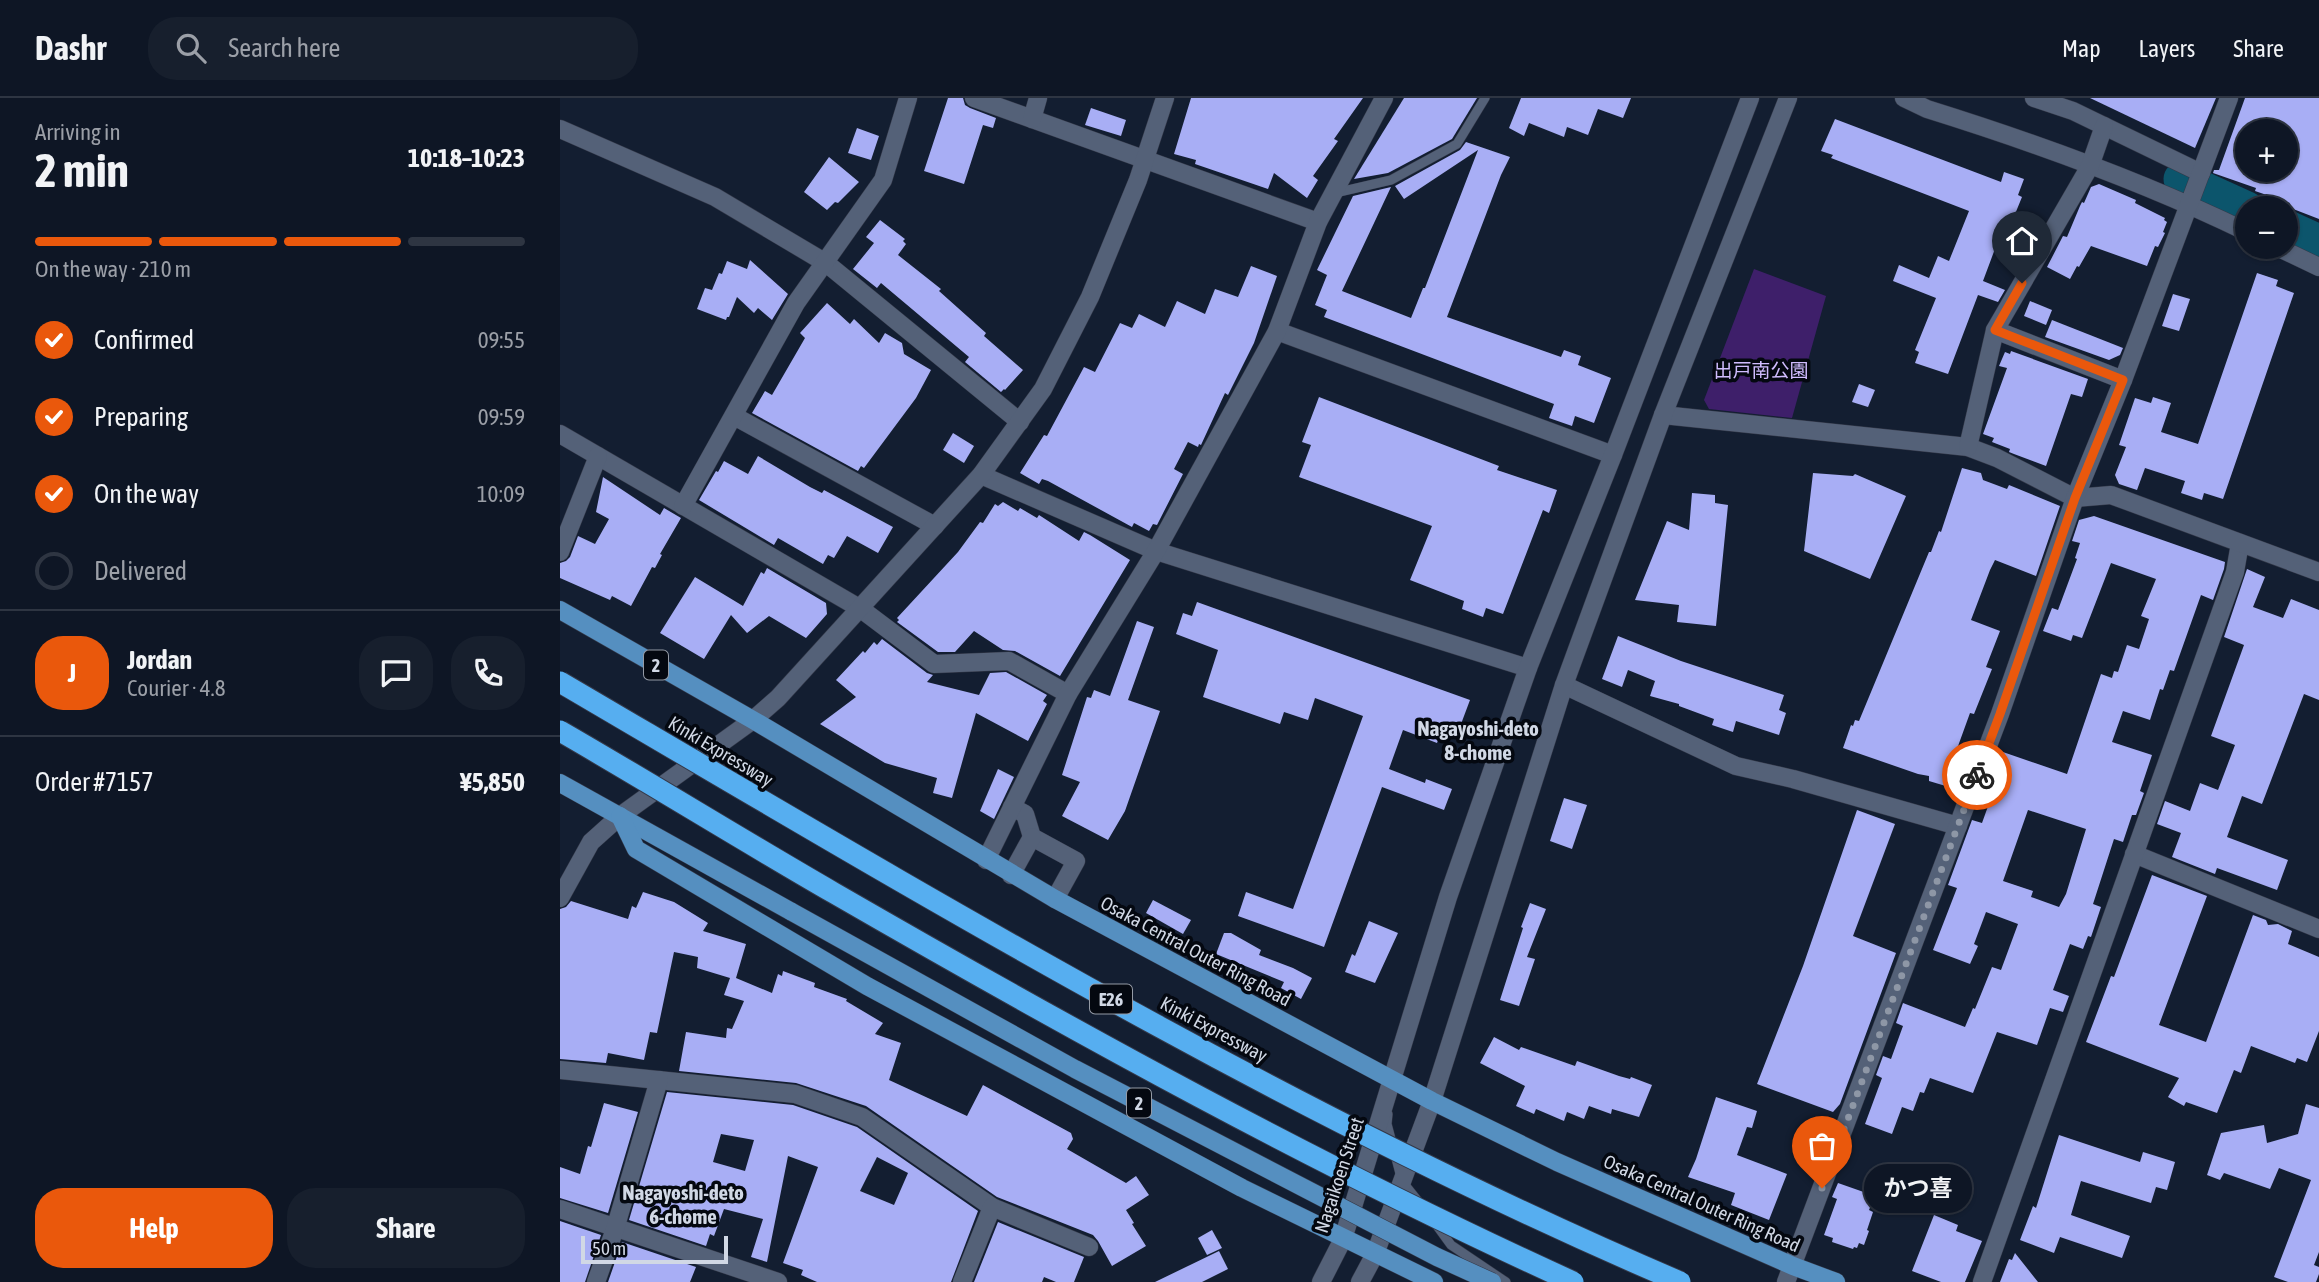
<!DOCTYPE html>
<meta charset="utf-8">
<style>
body{margin:0;font-family:"Asap Condensed","Noto Sans JP",sans-serif;background:#171f2d;color:#f1f3f6;height:100vh;display:flex;flex-direction:column;font-size:26px;white-space:nowrap}
*{box-sizing:border-box;margin:0}
p{font-size:23px;color:#9b9fa7}
.icon{flex:none;width:38px;height:38px;fill:none;stroke:currentColor;stroke-width:2;stroke-linecap:round;stroke-linejoin:round}
.map{position:relative;flex:1;overflow:hidden}
.details{display:flex;flex-direction:column;background:#0e1625;width:560px}
.details>*{flex:none}
.tools{position:absolute;left:1675px;top:21px;display:grid;gap:14px}
.tools a{display:grid;place-items:center;width:63px;height:63px;border-radius:50%;background:#0e1625;box-shadow:0 2px 5px #0004,0 0 0 2px #2e3542;font-size:35px}
.scale{position:absolute;left:21px;bottom:18px;width:147px;box-sizing:border-box;padding-left:7px;border:4px solid #d1d8e5;border-top:0;font-size:19px;line-height:24px;white-space:nowrap;color:#d1d8e5;-webkit-text-stroke:5px #040810;paint-order:stroke}
.pin{position:absolute;display:grid;place-items:center;width:60px;height:60px;color:#fff;margin:-72px -30px;border-radius:50% 50% 50% 0;rotate:-45deg;box-shadow:0 0 7px #0007}
.pin .icon{rotate:45deg}
.courier{position:absolute;display:grid;place-items:center;width:70px;height:70px;margin:-35px;border:5px solid #ea580c;border-radius:50%;background:#fff;color:#222;box-shadow:0 2px 9px #0007}
.bubble{position:absolute;height:49px;border-radius:24px;background:#0e1625;box-shadow:0 2px 5px #0004,0 0 0 2px #2e3542;font-size:23px;font-weight:700;line-height:49px;text-align:center}
.overview em{font-style:normal;font-weight:700}
.overview div{display:flex;flex-direction:column-reverse}
.overview{display:flex;align-items:center;justify-content:space-between;height:119px;padding:0 35px}
h1{font-size:46px;font-weight:700;line-height:52px}
.bar{display:grid;grid-template-columns:repeat(4,1fr);gap:10px 7px;align-content:center;height:84px;padding:0 35px}
.bar i{height:9px;border-radius:5px;background:#2e3542}
.bar .current{background:#ea580c}
.bar p{grid-column:span 4}
.line{display:flex;align-items:center;gap:18px;padding:0 35px;border-top:2px solid #2e3542}
.line div{flex:1}
.round{display:grid;place-items:center;flex:none;width:74px;height:74px;border-radius:28px;background:#171f2d}
ol{padding:0 35px;list-style:none}
li{display:flex;align-items:center;gap:21px;height:77px}
li p{margin-inline-start:auto}
li .icon{padding:7px;border-radius:50%;background:#ea580c;color:#fff;stroke-width:4}
li:last-child{color:#9b9fa7}
li i{width:38px;height:38px;border:4px solid #2e3542;border-radius:50%}
.cta{display:flex;gap:14px;margin-top:auto;padding:14px 35px}
.cta a{flex:1;height:80px;border-radius:28px;background:#ea580c;color:#fff;font-size:28px;font-weight:700;line-height:80px;text-align:center}
.cta a+a{background:#171f2d;color:#f1f3f6}
header{display:flex;align-items:center;gap:42px;box-sizing:border-box;height:98px;padding:0 35px;background:#0e1625;border-bottom:2px solid #2e3542}
header strong{font-size:33px}
nav{display:flex;gap:38px;margin-inline-start:auto;font-size:24px}
.search{width:490px;height:63px;background:#171f2d;display:flex;align-items:center;gap:18px;box-sizing:border-box;padding:0 24px;border-radius:28px;color:#9b9fa7;font-size:26px}
main{display:flex;flex:1;min-height:0}
.map>svg:first-child{display:block}
</style>
<header>
<strong>Dashr</strong>
<div class="search"><svg class="icon" aria-label="search" viewBox="0 0 24 24"><circle cx="10" cy="10" r="6"/><path d="M15 15l6 6"/></svg>Search here</div>
<nav><a>Map</a><a>Layers</a><a>Share</a></nav>
</header>
<main>
<section class="details">
<div class="overview"><div><h1>2 min</h1><p>Arriving in</p></div><em>10:18–10:23</em></div>
<div class="bar"><i class="current"></i><i class="current"></i><i class="current"></i><i></i><p>On the way · 210 m</p></div>
<ol>
<li><svg class="icon" aria-label="check" viewBox="0 0 24 24"><path d="M5 12l5 5 9-10"/></svg>Confirmed<p>09:55</p></li>
<li><svg class="icon" aria-label="check" viewBox="0 0 24 24"><path d="M5 12l5 5 9-10"/></svg>Preparing<p>09:59</p></li>
<li><svg class="icon" aria-label="check" viewBox="0 0 24 24"><path d="M5 12l5 5 9-10"/></svg>On the way<p>10:09</p></li>
<li><i></i>Delivered</li>
</ol>
<div class="line" style="height:126px"><b class="round" style="background:#ea580c;color:#fff">J</b><div><b>Jordan</b><p>Courier · 4.8</p></div><a class="round"><svg class="icon" aria-label="chat" viewBox="0 0 24 24"><path d="M4 5h16v11H9l-5 4z"/></svg></a><a class="round"><svg class="icon" aria-label="phone" viewBox="0 0 24 24"><path d="M5 4h4l2 5-3 2q2 4 5 5l2-3 5 2v4C11 20 4 13 5 4z"/></svg></a></div>
<div class="line" style="height:91px"><div>Order #7157</div><b>¥5,850</b></div>
<div class="cta"><a>Help</a><a>Share</a></div>
</section>
<div class="map">
<svg width="1759" height="1184" viewBox="0 0 1759 1184">
<rect width="100%" height="100%" fill="#131e31"/>
<!-- green -->
<polygon fill="#3e1f6a" points="1194,171 1266,198 1232,320 1149,311 1144,302"/>
<g fill="none" stroke-linecap="round" stroke-linejoin="round">
<!-- river -->
<g stroke="#0c556c" stroke-width="35">
<polyline points="1621,81 1687,111"/>
<polyline points="1726,129 1759,144"/>
</g>
</g>
<!-- building -->
<g fill="#a8aef5" fill-rule="evenodd">
<polygon points="388,0 403,0 405,7 410,10 436,20 433,30 423,27 404,86 364,73"/>
<polygon points="631,0 803,0 774,41 778,43 753,78 758,82 747,100 714,75 708,91 635,66 636,62 614,56"/>
<polygon points="844,0 917,0 892,41 828,75 794,81"/>
<polygon points="961,0 1071,0 1063,20 1038,11 1028,37 1007,29 1004,39 969,25 964,38 949,30"/>
<polygon points="1530,0 1656,0 1635,50"/>
<path d="M1685,0H1759V121L1728,109L1730,105L1695,93L1696,90L1653,75L1654,72H1659ZM1687,33H1726V72H1687Z"/>
<polygon points="531,10 566,22 561,38 525,27"/>
<polygon points="1275,21 1441,84 1444,74 1464,81 1458,97 1462,99 1451,126 1445,124 1423,183 1445,192 1438,204 1418,197 1388,276 1355,265 1359,254 1355,252 1376,200 1333,183 1339,167 1369,180 1378,158 1389,163 1409,113 1271,60 1273,57 1261,53"/>
<polygon points="297,30 319,38 311,62 288,55"/>
<polygon points="906,44 950,59 941,77 887,219 1001,259 1004,252 1021,258 1018,267 1051,280 1034,325 1015,318 1012,328 989,320 994,306 764,219 767,212 755,207 767,177 757,172 793,98 831,89 782,193 851,220 863,190 865,190 918,52 844,101 835,88 900,52"/>
<polygon points="269,59 299,84 278,105 275,104 267,112 244,94"/>
<polygon points="1539,86 1576,102 1575,105 1605,120 1604,122 1607,124 1603,134 1605,135 1598,149 1595,148 1587,168 1531,148 1519,169 1517,168 1510,181 1487,169 1503,138 1507,139 1520,108 1522,104 1524,105 1531,89"/>
<polygon points="320,122 345,141 343,143 346,146 338,157 381,191 379,193 426,235 424,238 463,272 445,292 444,291 441,294 405,264 409,259 321,185 317,190 293,171 314,145 306,139"/>
<polygon points="190,162 228,196 212,222 198,210 194,215 177,199 169,219 167,219 166,222 137,211 145,190 152,192 159,175 162,176 167,163 187,171"/>
<polygon points="691,168 717,178 694,245 668,297 665,295 641,347 639,346 638,349 628,344 614,371 623,376 597,427 593,426 589,433 574,425 572,429 488,383 482,381 479,386 460,375 484,337 487,338 524,269 535,274 560,225 572,230 579,216 605,229 617,203 645,216 655,191 678,199"/>
<polygon points="1697,175 1718,182 1716,188 1734,195 1663,401 1644,395 1642,402 1621,395 1625,383 1585,370 1577,392 1559,386 1555,377 1566,349 1559,347 1575,300 1591,305 1593,299 1611,305 1601,334 1638,346"/>
<polygon points="1613,196 1630,201 1619,233 1602,228"/>
<polygon points="1470,203 1492,212 1486,227 1464,218"/>
<polygon points="267,205 290,226 294,221 319,245 325,235 342,245 344,256 371,272 356,300 304,370 301,368 298,373 192,315 205,293 212,297 245,240 240,235"/>
<polygon points="1492,222 1563,250 1560,257 1549,262 1485,239"/>
<polygon points="1451,253 1528,281 1522,299 1511,296 1486,368 1454,356 1449,354 1450,351 1432,344 1434,340 1423,336 1447,270 1439,268 1445,254 1450,256"/>
<polygon points="1299,286 1315,292 1308,309 1292,304"/>
<polygon points="759,299 939,368 937,372 997,392 989,415 983,412 943,516 926,510 923,519 902,511 904,503 850,482 872,428 739,379 751,347 742,344"/>
<polygon points="393,335 414,348 404,365 383,352"/>
<polygon points="198,358 250,389 262,395 264,392 333,429 318,455 287,438 274,460 268,457 263,466 218,440 214,447 139,402 156,373 158,374 164,363 188,376"/>
<polygon points="1402,370 1421,375 1423,382 1447,391 1449,387 1500,408 1476,478 1435,462 1430,472 1411,522 1440,533 1426,569 1432,571 1414,616 1410,615 1389,673 1404,678 1403,681 1389,689 1369,683 1369,678 1358,676 1283,650 1291,627 1293,628 1295,622 1299,623 1369,454 1371,454 1379,433 1381,434"/>
<polygon points="1253,375 1293,378 1295,376 1346,398 1310,481 1244,453"/>
<polygon points="43,379 100,417 104,410 121,420 100,456 102,457 95,470 92,469 71,508 52,498 50,502 0,480 0,465 6,463 10,459 18,438 35,446 49,421 36,414"/>
<polygon points="1132,395 1155,397 1155,405 1168,407 1156,528 1117,524 1119,507 1075,502 1107,423 1129,432"/>
<polygon points="443,404 458,413 460,410 477,420 479,417 519,443 524,434 530,437 570,462 500,578 455,553 443,552 414,533 395,554 378,554 337,524 339,522 337,520 398,454 420,424 423,425 435,406 438,408"/>
<path d="M1534,418L1665,464L1664,471L1653,502L1641,497L1614,573L1610,572L1603,592L1600,591L1590,622L1563,613L1552,644L1592,657L1580,693L1584,695L1576,717H1572L1563,744L1554,741L1533,806L1541,809L1531,839L1528,838L1523,851L1510,846L1493,892L1509,898L1503,914L1490,910L1477,947L1437,934L1413,995L1370,980L1364,995L1360,994L1353,1013L1342,1009L1332,1036L1305,1026L1322,980L1316,977L1323,958L1331,961L1343,928L1336,925L1343,905L1405,929L1413,910L1415,911L1432,869L1441,872L1458,826L1426,814L1414,846L1418,848L1410,866L1373,852L1397,790L1388,787L1412,722L1422,725L1441,672L1434,669L1440,653L1507,676L1541,576L1552,580L1554,573L1558,574L1567,547L1579,551L1589,521L1581,518L1596,481L1551,465L1522,540L1513,537L1511,543L1483,533L1492,510L1498,512L1517,461L1515,460L1520,445L1512,443L1519,422ZM1468,712L1526,731L1506,796L1499,809L1471,799L1473,793L1443,783Z"/>
<polygon points="207,470 266,505 267,516 246,540 209,518 187,535 171,517 144,561 100,535 135,479 183,508 201,474 204,476"/>
<polygon points="1687,471 1705,479 1693,509 1723,520 1731,501 1759,512 1759,602 1744,596 1702,706 1682,698 1667,739 1728,762 1717,792 1657,770 1655,776 1612,759 1621,735 1597,726 1605,703 1630,713 1640,685 1658,692 1675,647 1651,638 1684,547 1664,539"/>
<polygon points="637,504 910,602 898,634 891,631 889,637 881,634 877,645 843,632 829,671 865,685 866,681 892,691 884,712 822,689 764,849 678,818 686,794 733,811 803,618 755,600 748,622 724,614 720,626 643,599 658,552 616,536 623,515 632,518"/>
<polygon points="577,523 594,529 568,602 600,613 565,713 548,742 502,718 520,684 502,677 527,599 531,600 534,592 550,598"/>
<polygon points="1058,538 1121,563 1224,597 1219,612 1226,615 1219,637 1176,623 1173,634 1152,627 1154,621 1119,608 1119,606 1090,598 1095,583 1068,572 1062,589 1042,581"/>
<polygon points="322,541 367,575 373,577 367,584 419,597 430,575 446,574 487,597 483,603 487,606 468,643 416,615 392,700 373,695 377,680 325,665 260,626 296,599 276,582 303,553 305,555 314,544 317,547"/>
<polygon points="438,671 454,679 434,721 420,713"/>
<polygon points="1004,700 1027,707 1012,751 990,743"/>
<polygon points="1297,712 1335,726 1293,838 1336,855 1280,1006 1273,1014 1197,986 1243,868"/>
<polygon points="1592,777 1647,798 1599,927 1646,944 1693,817 1706,822 1708,827 1718,826 1732,833 1728,846 1759,859 1759,933 1747,964 1737,960 1735,965 1691,948 1681,975 1674,972 1657,1015 1626,1004 1624,1008 1608,999 1619,980 1526,944 1551,878 1554,879"/>
<polygon points="83,794 114,804 148,825 143,833 186,846 176,880 212,895 218,876 222,878 223,873 255,885 254,889 287,901 286,903 323,925 315,936 341,945 329,982 407,1018 423,987 511,1035 513,1041 507,1051 566,1085 576,1078 589,1097 566,1112 574,1125 572,1126 586,1148 552,1168 538,1143 533,1137 437,1099 306,1008 236,985 119,973 126,934 166,940 167,930 172,931 184,903 164,897 170,880 137,870 138,859 114,854 97,935 90,934 84,962 48,955 46,965 0,961 0,811 6,809 11,803 68,821 72,808 76,810"/>
<polygon points="593,802 631,822 623,836 586,815"/>
<polygon points="970,805 986,811 967,859 975,861 959,908 940,902 963,830 961,829"/>
<polygon points="809,823 838,835 815,885 785,874 792,856 795,858"/>
<polygon points="664,835 671,835 701,852 699,857 733,870 752,880 741,901 721,890 724,884 656,856"/>
<polygon points="934,939 959,952 961,949 1015,968 1017,963 1059,978 1070,981 1071,979 1092,987 1079,1019 1052,1011 1051,1016 1029,1008 1024,1021 1007,1014 1004,1023 976,1011 974,1016 956,1008 965,988 920,965"/>
<path d="M107,994L233,1007L297,1029L418,1113L391,1184H257L241,1177L243,1172L223,1165L258,1069L228,1058L207,1164L191,1159L203,1121L164,1111L154,1138L150,1136L146,1148L69,1122ZM161,1036L194,1042L185,1073L153,1064ZM317,1059L348,1075L334,1107L300,1093Z"/>
<polygon points="1156,999 1197,1013 1192,1030 1187,1029 1177,1057 1227,1076 1209,1122 1171,1107 1175,1095 1128,1079 1136,1061"/>
<polygon points="44,1005 78,1014 48,1115 0,1100 0,1069 20,1076 28,1048 31,1049"/>
<polygon points="1746,1006 1759,1010 1759,1154 1754,1167 1759,1169 1759,1176 1756,1184 1728,1184 1714,1179 1751,1082 1719,1070 1710,1091 1664,1075 1660,1082 1647,1077 1661,1035 1704,1027 1707,1045 1738,1036"/>
<polygon points="1499,1037 1580,1064 1583,1054 1615,1064 1607,1092 1596,1089 1591,1105 1521,1083 1511,1117 1570,1138 1562,1160 1500,1139 1494,1155 1460,1142 1473,1108 1476,1110"/>
<polygon points="1278,1085 1315,1098 1309,1112 1313,1114 1307,1132 1309,1133 1304,1147 1299,1145 1297,1150 1294,1149 1293,1151 1272,1144 1273,1140 1264,1137 1277,1101 1272,1099"/>
<polygon points="1374,1117 1398,1127 1396,1133 1422,1143 1405,1184 1381,1184 1352,1173"/>
<polygon points="0,1123 41,1137 25,1184 0,1184"/>
<polygon points="438,1124 524,1159 514,1184 496,1184 484,1179 482,1184 414,1184"/>
<polygon points="652,1132 662,1150 647,1157 638,1140"/>
<polygon points="62,1144 136,1169 130,1184 48,1184"/>
<polygon points="659,1153 668,1171 642,1184 595,1184"/>
<polygon points="1455,1155 1478,1184 1440,1184 1449,1161 1452,1162"/>
</g>
<g fill="none" stroke-linecap="round" stroke-linejoin="round">
<defs>
<g id="lane">
<polyline points="775,95 831,82 897,46 925,0"/>
<polyline points="828,1016 827,1026 842,1083 858,1103"/>
<polyline points="875,1125 891,1147 946,1184"/>
</g>
<g id="street">
<polyline points="414,0 758,124"/>
<path d="M1344,0L1367,11C1476,45 1584,84 1687,134"/>
<polyline points="1474,0 1513,13 1641,75"/>
<polyline points="472,21 478,0"/>
<polyline points="0,31 155,99 266,165 460,324"/>
<polyline points="1717,149 1759,169"/>
<polyline points="1435,232 1563,282"/>
<polyline points="717,233 1053,357"/>
<polyline points="1103,317 1408,349 1437,360 1515,400"/>
<polyline points="174,318 375,428"/>
<polyline points="0,336 301,511 374,566 449,563 508,596"/>
<polyline points="1408,349 1435,232 1530,68 1544,28"/>
<polyline points="421,377 596,453 968,570"/>
<polyline points="123,408 236,205 323,82 348,0"/>
<polyline points="0,454 38,358"/>
<polyline points="1004,587 1176,668 1233,681 1398,728"/>
<polyline points="452,709 465,716 472,739 516,763 495,801"/>
<polyline points="1574,756 1759,831"/>
<polyline points="426,762 508,596 596,453 717,233 758,124 824,0"/>
<polyline points="451,777 472,739"/>
<polyline points="0,800 31,744 60,718"/>
<polyline points="0,972 235,996 302,1019 432,1109 529,1149"/>
<polyline points="0,1111 218,1184"/>
<polyline points="36,1184 55,1131 99,982"/>
<polyline points="402,1184 432,1109"/>
<polyline points="1422,1184 1675,474 1680,445"/>
</g>
<g id="secondary">
<polyline points="1515,400 1551,397 1759,474"/>
<polyline points="60,718 193,622 218,600 421,377 483,291 530,199 578,82 605,0"/>
<polyline points="761,1184 783,1141 888,799 968,570 1053,357 1190,0"/>
<polyline points="800,1184 815,1156 872,1003 1004,587 1103,317 1228,0"/>
<polyline points="1226,1184 1440,616 1515,400 1563,282 1669,0"/>
</g>
<g id="primary">
<polyline points="0,512 193,622 495,801 872,1003 997,1064 1233,1168 1276,1184"/>
<polyline points="0,685 232,814"/>
<polyline points="60,718 76,751 307,888 682,1090 874,1184"/>
</g>
</defs>
<!-- lane casing -->
<use href="#lane" stroke="#343949" stroke-width="10"/>
<!-- street casing -->
<use href="#street" stroke="#343949" stroke-width="19"/>
<!-- secondary casing -->
<use href="#secondary" stroke="#343949" stroke-width="19"/>
<!-- primary casing -->
<use href="#primary" stroke="#343949" stroke-width="19"/>
<!-- lane -->
<use href="#lane" stroke="#546178" stroke-width="9"/>
<!-- street -->
<use href="#street" stroke="#546178" stroke-width="18"/>
<!-- secondary -->
<use href="#secondary" stroke="#546178" stroke-width="18"/>
<!-- primary -->
<use href="#primary" stroke="#558fc0" stroke-width="18"/>
<defs>
<polyline id="primary-bridge" points="232,814 515,971 877,1159 932,1184"/>
<g id="highway-bridge">
<path d="M0,584C365,798 730,1018 1120,1184"/>
<path d="M0,633C92,686 182,742 274,795C515,934 760,1069 1013,1184"/>
</g>
</defs>
<!-- primary-bridge casing -->
<use href="#primary-bridge" stroke="#343949" stroke-width="19" stroke-linecap="butt"/>
<!-- highway-bridge casing -->
<use href="#highway-bridge" stroke="#343949" stroke-width="23" stroke-linecap="butt"/>
<!-- primary-bridge -->
<use href="#primary-bridge" stroke="#558fc0" stroke-width="18"/>
<!-- highway-bridge -->
<use href="#highway-bridge" stroke="#56aef0" stroke-width="21"/>
</g>
<g fill="none" stroke-linecap="round" stroke-linejoin="round">
<!-- done -->
<polyline stroke="#8e97a6" stroke-width="7" stroke-dasharray="0 12.6" points="1262,1090 1417,677"/>
<!-- route -->
<polyline stroke="#ea580c" stroke-width="9" points="1417,677 1440,616 1515,400 1563,282 1435,232 1462,185"/>
</g>
<g text-anchor="middle" dominant-baseline="central" stroke-width="7" stroke-linejoin="round" paint-order="stroke">
<!-- shield labels -->
<g fill="#040810" stroke="#949aa5" stroke-width="2">
<rect x="84" y="552.5" width="24" height="29" rx="5"/>
<rect x="530" y="886.5" width="42" height="29" rx="5"/>
<rect x="567" y="990.5" width="24" height="29" rx="5"/>
</g>
<g font-size="18" font-weight="bold" fill="#d1d8e5">
<text x="96" y="567">2</text>
<text x="551" y="901">E26</text>
<text x="579" y="1005">2</text>
</g>
<!-- park labels -->
<g font-size="19" fill="#d0bcfe" stroke="#040810">
<text x="1201" y="272">出戸南公園</text>
</g>
<!-- street labels -->
<g font-size="19" fill="#d1d8e5" stroke="#040810">
<text transform="translate(161 653) rotate(31)">Kinki Expressway</text>
<text transform="translate(636 853) rotate(28)">Osaka Central Outer Ring Road</text>
<text transform="translate(654 931) rotate(28)">Kinki Expressway</text>
<text transform="translate(779 1077) rotate(-72)">Nagaikoen Street</text>
<text transform="translate(1142 1105) rotate(24)">Osaka Central Outer Ring Road</text>
</g>
<!-- neighbourhood labels -->
<g font-size="21" font-weight="bold" fill="#d1d8e5" stroke="#040810">
<text x="918" y="630">Nagayoshi-deto<tspan x="918" dy="24">8-chome</tspan></text>
<text x="123" y="1094">Nagayoshi-deto<tspan x="123" dy="24">6-chome</tspan></text>
</g>
</g>
</svg>
<div class="tools">
<a>+</a>
<a>−</a>
</div>
<div class="scale">50 m</div>
<div class="pin" style="left:1262px;top:1090px;background:#ea580c"><svg class="icon" aria-label="bag" viewBox="0 0 24 24"><path d="M5 8h14l-1 12H6zM9 8a3 3 0 0 1 6 0"/></svg></div>
<div class="pin" style="left:1462px;top:185px;background:#1f2937"><svg class="icon" aria-label="home" viewBox="0 0 24 24"><path d="M3 11l9-7 9 7M6 9v11h12V9"/></svg></div>
<div class="courier" style="left:1417px;top:677px"><svg class="icon" aria-label="bike" viewBox="0 0 24 24"><circle cx="6" cy="16" r="4"/><circle cx="18" cy="16" r="4"/><path d="M6 16l4-8h5l3 8M10 8l3 8H6M13 5h3"/></svg></div>
<div class="bubble" style="left:1304px;top:1066px;width:108px">かつ喜</div>
</div>
</main>
